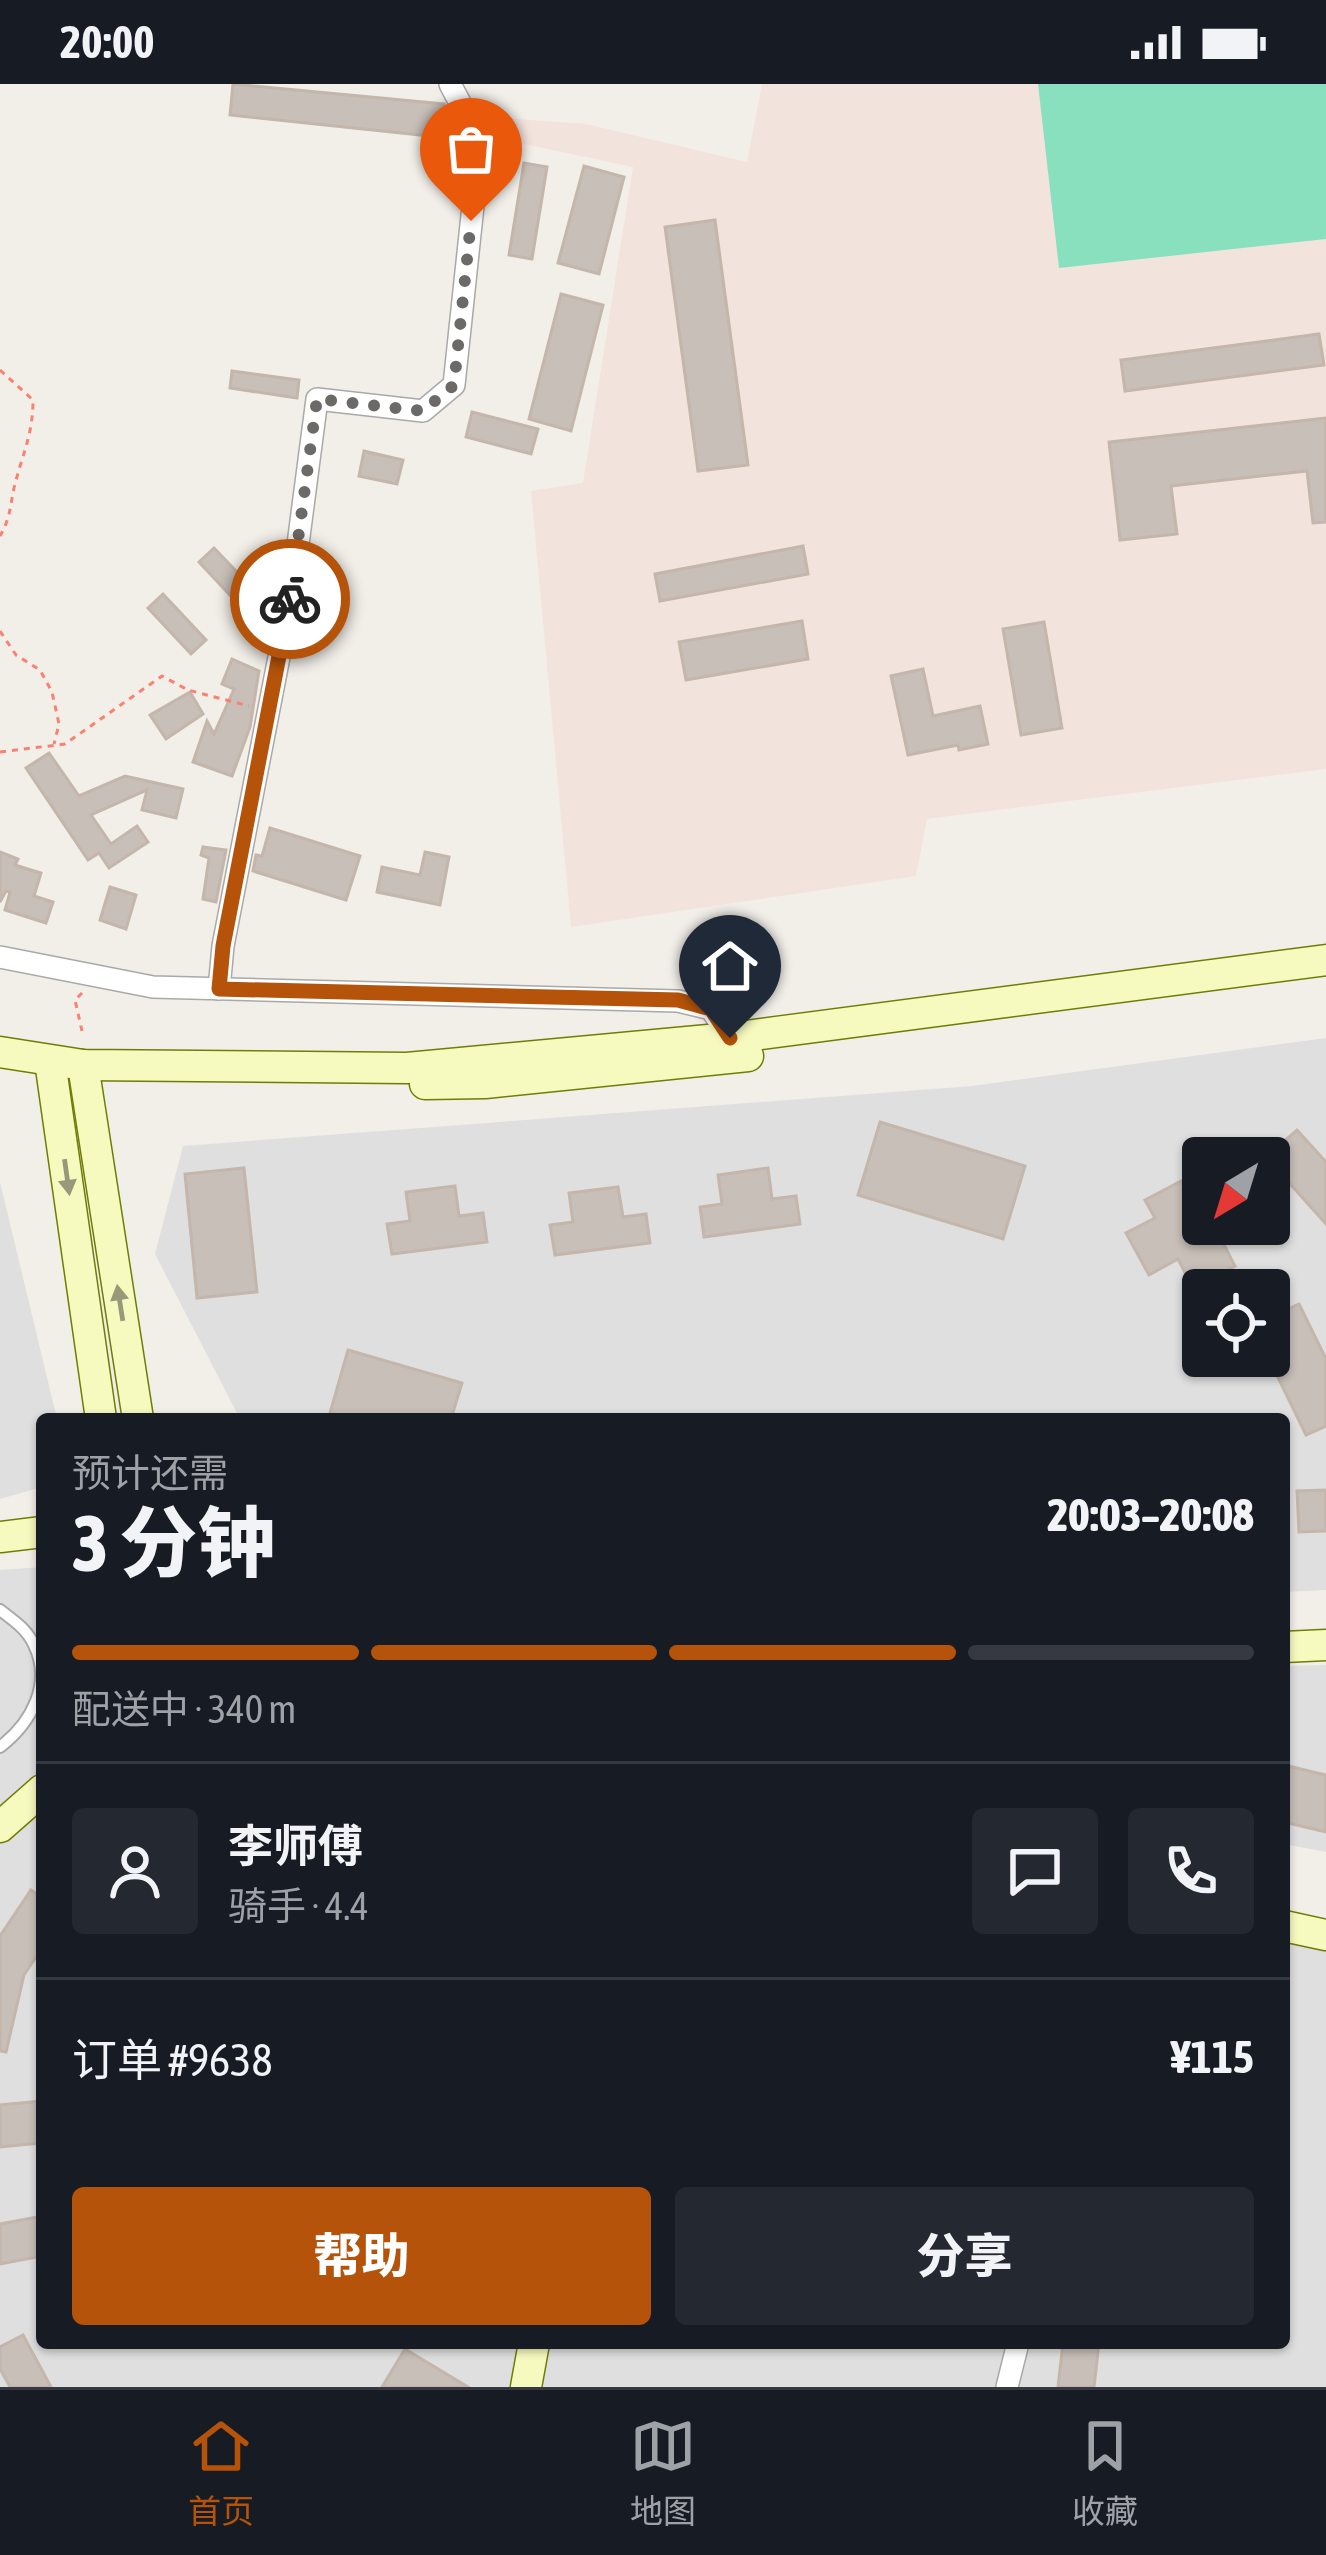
<!DOCTYPE html>
<html lang="zh">
<meta charset="utf-8">
<style>
body{margin:0;font-family:"Asap Condensed","Noto Sans SC",sans-serif;background:#242831;color:#f1f3f6;height:100vh;display:flex;flex-direction:column;font-size:45px;white-space:nowrap}
*{box-sizing:border-box;margin:0}
p{font-size:39px;color:#9ea1a6}
.icon{flex:none;width:66px;height:66px;fill:none;stroke:currentColor;stroke-width:2;stroke-linecap:round;stroke-linejoin:round}
.map{position:relative;flex:1;overflow:hidden}
.drawer{position:absolute;left:36px;top:1329px;width:1254px;height:936px;display:flex;flex-direction:column;background:#171b24;border-radius:12px;box-shadow:0 3px 9px #0004}
.drawer>*{flex:none}
.needle{width:78px;rotate:218deg}
.buttons{position:absolute;left:1182px;top:1053px;display:grid;gap:24px}
.buttons a{display:grid;place-items:center;width:108px;height:108px;border-radius:12px;background:#171b24;box-shadow:0 3px 9px #0004;font-size:60px}
.pin{position:absolute;display:grid;place-items:center;width:102px;height:102px;color:#fff;margin:-123px -51px;border-radius:50% 50% 50% 0;rotate:-45deg;box-shadow:0 0 12px #0007}
.pin .icon{rotate:45deg}
.courier{position:absolute;display:grid;place-items:center;width:120px;height:120px;margin:-60px;border:9px solid #b45309;border-radius:50%;background:#fff;color:#222;box-shadow:0 3px 15px #0007}
.summary em{font-style:normal;font-weight:800}
.summary div{display:flex;flex-direction:column-reverse}
.summary{display:flex;align-items:center;justify-content:space-between;height:204px;padding:0 36px}
h1{font-size:78px;font-weight:800;line-height:90px}
.bar{display:grid;grid-template-columns:repeat(4,1fr);gap:18px 12px;align-content:center;height:144px;padding:0 36px}
.bar i{height:15px;border-radius:9px;background:#363941}
.bar .active{background:#b45309}
.bar p{grid-column:span 4}
.line{display:flex;align-items:center;gap:30px;padding:0 36px;border-top:3px solid #363941}
.line div{flex:1}
.round{display:grid;place-items:center;flex:none;width:126px;height:126px;border-radius:12px;background:#242831}
.button{display:flex;gap:24px;margin-top:auto;padding:24px 36px}
.button a{flex:1;height:138px;border-radius:12px;background:#b45309;color:#fff;font-size:48px;font-weight:800;line-height:138px;text-align:center}
.button a+a{background:#242831;color:#f1f3f6}
.status{display:flex;justify-content:space-between;align-items:center;height:84px;padding:0 60px;background:#171b24;direction:ltr}
.status svg{height:33px;fill:currentColor}
.tab-bar{display:flex;justify-content:space-around;align-items:center;height:168px;border-top:3px solid #363941;background:#171b24;font-size:33px;color:#9ea1a6}
.tab-bar a{display:grid;justify-items:center;gap:6px}
.tab-bar .active{color:#b45309}
.map>svg:first-child{display:block}
</style>
<div class="status"><b>20:00</b><svg viewBox="0 0 49 12"><path d="M0 12V9h3v3zM5 12V6h3v6zM10 12V3h3v9zM15 12V0h3v12zM26 1h20v11H26zM47 4h2v5h-2z"/></svg></div>
<div class="map">
<svg width="1326" height="2303" viewBox="0 0 1326 2303">
<rect width="100%" height="100%" fill="#f2efe9"/>
<!-- residential -->
<g fill="#e0dfdf" fill-rule="evenodd">
<path d="M1326,954V1506L1284,1508V1335H240L155,1170L183,1062L972,1002ZM1203,1074H1269V1140H1203ZM1203,1206H1269V1272H1203Z"/>
<polygon points="0,1098 57,1335 42,1335 42,1403 0,1415"/>
<polygon points="42,1483 42,2259 1284,2259 1284,1853 1326,1863 1326,2303 0,2303 0,1486"/>
<polygon points="1326,1581 1326,1768 1284,1760 1284,1582"/>
</g>
<!-- military -->
<polygon fill="#f3e3dd" points="762,0 1326,0 1326,685 927,735 916,792 571,843 531,407 583,399 633,83 524,60 506,34 586,40 747,78"/>
<!-- pitch -->
<polygon fill="#88e0be" points="1038,0 1326,0 1326,155 1059,184"/>
<!-- building -->
<g fill="#c7bfb8" stroke="#c4b6ab" stroke-width="3">
<polygon points="233,0 444,20 450,33 449,54 230,31"/>
<polygon points="524,79 547,83 532,175 509,171"/>
<polygon points="584,82 624,93 599,190 558,179"/>
<polygon points="715,136 748,381 698,387 665,143"/>
<polygon points="561,210 603,221 571,347 529,335"/>
<polygon points="1319,250 1324,281 1125,307 1121,276"/>
<polygon points="232,287 299,296 297,314 230,304"/>
<polygon points="472,328 538,345 531,370 466,353"/>
<polygon points="1326,334 1326,438 1313,439 1307,387 1171,402 1177,450 1120,456 1109,358"/>
<polygon points="364,367 403,376 397,400 359,392"/>
<polygon points="803,462 808,490 660,517 655,490"/>
<polygon points="214,464 257,509 242,524 199,478"/>
<polygon points="163,510 206,556 191,570 148,524"/>
<polygon points="802,537 808,575 686,596 679,558"/>
<polygon points="1044,538 1062,644 1021,651 1003,545"/>
<polygon points="232,575 259,587 250,643 232,692 193,678 207,637 214,650 234,605 222,600"/>
<polygon points="923,585 933,632 980,622 988,660 959,666 958,661 908,671 891,592"/>
<polygon points="190,608 203,630 166,655 150,631"/>
<polygon points="49,669 79,712 125,692 183,705 176,734 142,726 147,706 91,731 111,760 137,742 148,758 109,784 99,769 88,776 26,684"/>
<polygon points="270,744 360,772 346,816 253,787 256,771 262,772"/>
<polygon points="203,763 226,766 216,818 203,815 209,774 201,771"/>
<polygon points="0,768 18,775 15,781 41,789 34,812 53,818 46,839 5,826 10,808 6,807 0,818"/>
<polygon points="425,768 449,773 440,821 377,808 382,783 420,791"/>
<polygon points="110,803 136,811 126,845 100,836"/>
<polygon points="880,1038 1025,1082 1003,1155 858,1111"/>
<polygon points="1297,1046 1326,1078 1326,1140 1266,1073"/>
<polygon points="244,1084 257,1208 197,1214 185,1090"/>
<polygon points="768,1084 772,1115 796,1112 800,1140 704,1153 700,1123 722,1120 718,1091"/>
<polygon points="1181,1097 1195,1123 1203,1119 1203,1140 1254,1140 1222,1157 1235,1182 1193,1204 1178,1175 1149,1191 1126,1149 1155,1134 1145,1116"/>
<polygon points="455,1102 459,1132 483,1129 487,1158 392,1170 387,1140 410,1137 406,1108"/>
<polygon points="618,1103 623,1133 646,1130 650,1159 555,1171 550,1141 573,1138 569,1109"/>
<polygon points="1299,1220 1326,1275 1326,1342 1306,1351 1269,1275 1269,1234"/>
<polygon points="348,1266 462,1299 451,1335 351,1335 330,1329"/>
<polygon points="1326,1406 1326,1447 1299,1448 1297,1407"/>
<polygon points="1284,1681 1326,1691 1326,1748 1284,1738"/>
<polygon points="31,1806 42,1814 42,1864 24,1891 6,1968 0,1967 0,1852"/>
<polygon points="42,2017 42,2059 0,2063 0,2021"/>
<polygon points="42,2132 42,2172 0,2180 0,2140"/>
<polygon points="23,2251 51,2303 10,2303 0,2285 0,2263"/>
<polygon points="1063,2259 1099,2259 1094,2303 1058,2303"/>
<polygon points="405,2265 468,2303 382,2303"/>
</g>
<g fill="none" stroke-linecap="round" stroke-linejoin="round">
<defs>
<path id="lane" d="M0,1526C13,1536 27,1545 34,1561C53,1600 31,1639 0,1663"/>
<g id="street">
<polyline points="0,873 153,903 678,917 711,925 730,954"/>
<polyline points="219,905 223,862 292,506 317,315 423,327 454,301 480,56 450,0"/>
<polyline points="1007,2303 1018,2259"/>
</g>
<g id="secondary">
<polyline points="0,968 83,981 407,984 730,954 1326,876"/>
<polyline points="50,977 101,1335"/>
<polyline points="83,981 138,1335"/>
<polyline points="425,1000 485,999 748,972"/>
<polyline points="0,1453 42,1448"/>
<polyline points="1284,1563 1326,1561"/>
<polyline points="0,1743 42,1706"/>
<polyline points="1284,1842 1326,1851"/>
<polyline points="526,2303 534,2259"/>
</g>
</defs>
<!-- lane casing -->
<use href="#lane" stroke="#a9a9a9" stroke-width="14"/>
<!-- street casing -->
<use href="#street" stroke="#a9a9a9" stroke-width="24"/>
<!-- secondary casing -->
<use href="#secondary" stroke="#707d05" stroke-width="33"/>
<!-- path -->
<g stroke="#fa8072" stroke-width="3" stroke-dasharray="6 6" stroke-linecap="butt">
<path d="M0,286L33,316C33,351 22,371 14,404C10,423 10,435 0,452"/>
<polyline points="0,547 16,571 40,586 52,608 59,640 54,660"/>
<polyline points="0,668 65,660 162,592 188,606 249,622"/>
<polyline points="82,909 75,916 82,947"/>
</g>
<!-- lane -->
<use href="#lane" stroke="#fff" stroke-width="10"/>
<!-- street -->
<use href="#street" stroke="#fff" stroke-width="21"/>
<!-- secondary -->
<use href="#secondary" stroke="#f7fabf" stroke-width="30"/>
</g>
<!-- one-way arrows -->
<defs><path id="oneway-solid" d="M-6-.8H1V-3.2L6.5 0L1 3.2V.8H-6Z" transform="scale(3)"/></defs>
<g fill="#979978">
<use href="#oneway-solid" transform="translate(67 1093) rotate(82)"/>
<use href="#oneway-solid" transform="translate(120 1219) rotate(-99)"/>
</g>
<g fill="none" stroke-linecap="round" stroke-linejoin="round">
<!-- done -->
<polyline stroke="#6b6a68" stroke-width="12" stroke-dasharray="0 21.6" points="290,515 317,315 423,327 454,301 471,137"/>
<!-- route -->
<polyline stroke="#b45309" stroke-width="15" points="290,515 223,862 219,905 678,916 711,925 730,954"/>
</g>
</svg>
<div class="buttons">
<a><svg class="needle" viewBox="-14 -14 28 28"><path d="M0-13l5 13h-10z" fill="#e53935"/><path d="M0 13l5-13h-10z" fill="#9ea1a6"/></svg></a>
<a><svg class="icon" aria-label="locate" viewBox="0 0 24 24"><circle cx="12" cy="12" r="6"/><path d="M12 2v4M12 18v4M2 12h4M18 12h4"/></svg></a>
</div>
<div class="pin" style="left:471px;top:137px;background:#ea580c"><svg class="icon" aria-label="bag" viewBox="0 0 24 24"><path d="M5 8h14l-1 12H6zM9 8a3 3 0 0 1 6 0"/></svg></div>
<div class="pin" style="left:730px;top:954px;background:#1f2937"><svg class="icon" aria-label="home" viewBox="0 0 24 24"><path d="M3 11l9-7 9 7M6 9v11h12V9"/></svg></div>
<div class="courier" style="left:290px;top:515px"><svg class="icon" aria-label="bike" viewBox="0 0 24 24"><circle cx="6" cy="16" r="4"/><circle cx="18" cy="16" r="4"/><path d="M6 16l4-8h5l3 8M10 8l3 8H6M13 5h3"/></svg></div>
<section class="drawer">
<div class="summary"><div><h1>3 分钟</h1><p>预计还需</p></div><em>20:03–20:08</em></div>
<div class="bar"><i class="active"></i><i class="active"></i><i class="active"></i><i></i><p>配送中 · 340 m</p></div>
<div class="line" style="height:216px"><a class="round"><svg class="icon" aria-label="person" viewBox="0 0 24 24"><circle cx="12" cy="8" r="4"/><path d="M4 21q1-7 8-7t8 7"/></svg></a><div><b>李师傅</b><p>骑手 · 4.4</p></div><a class="round"><svg class="icon" aria-label="chat" viewBox="0 0 24 24"><path d="M4 5h16v11H9l-5 4z"/></svg></a><a class="round"><svg class="icon" aria-label="phone" viewBox="0 0 24 24"><path d="M5 4h4l2 5-3 2q2 4 5 5l2-3 5 2v4C11 20 4 13 5 4z"/></svg></a></div>
<div class="line" style="height:156px"><div>订单 #9638</div><b>¥115</b></div>
<div class="button"><a>帮助</a><a>分享</a></div>
</section>
</div>
<nav class="tab-bar">
<a class="active"><svg class="icon" aria-label="home" viewBox="0 0 24 24"><path d="M3 11l9-7 9 7M6 9v11h12V9"/></svg>首页</a>
<a><svg class="icon" aria-label="map" viewBox="0 0 24 24"><path d="M3 6l6-2 6 2 6-2v14l-6 2-6-2-6 2zM9 4v14M15 6v14"/></svg>地图</a>
<a><svg class="icon" aria-label="saved" viewBox="0 0 24 24"><path d="M7 4h10v16l-5-4-5 4z"/></svg>收藏</a>
</nav>
